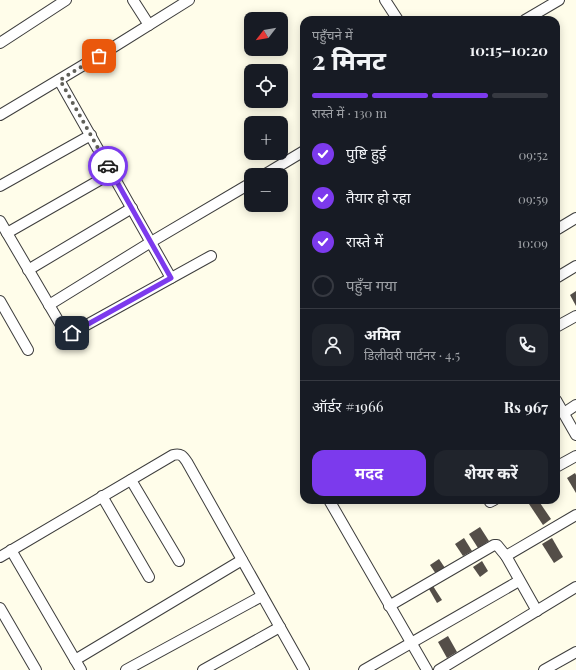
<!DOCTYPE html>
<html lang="hi">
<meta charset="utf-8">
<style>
body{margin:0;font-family:"Playfair Display","Noto Sans Devanagari",serif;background:#20242c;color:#f1f3f6;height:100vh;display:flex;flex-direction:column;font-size:15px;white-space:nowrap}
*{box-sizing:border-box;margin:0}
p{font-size:13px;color:#9ea1a6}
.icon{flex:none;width:22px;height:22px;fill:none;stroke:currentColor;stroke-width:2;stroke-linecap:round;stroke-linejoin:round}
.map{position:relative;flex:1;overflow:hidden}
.side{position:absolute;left:300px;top:16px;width:260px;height:488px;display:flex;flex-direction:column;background:#171b24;border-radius:12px;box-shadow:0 2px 10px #0003}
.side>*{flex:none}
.needle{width:26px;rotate:239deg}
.buttons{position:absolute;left:244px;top:12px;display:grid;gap:8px}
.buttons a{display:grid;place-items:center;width:44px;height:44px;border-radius:8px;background:#171b24;box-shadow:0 2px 10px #0003;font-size:20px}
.pin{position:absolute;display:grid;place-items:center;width:34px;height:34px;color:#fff;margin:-17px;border-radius:8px;box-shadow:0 2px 6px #0006}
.courier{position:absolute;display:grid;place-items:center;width:40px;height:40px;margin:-20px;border:3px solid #7c3aed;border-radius:50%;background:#fff;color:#222;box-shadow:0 1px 5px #0007}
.headline em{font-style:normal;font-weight:700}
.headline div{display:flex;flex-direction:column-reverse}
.headline{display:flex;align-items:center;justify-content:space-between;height:68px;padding:0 12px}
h1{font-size:26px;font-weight:700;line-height:30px}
.bar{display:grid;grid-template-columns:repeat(4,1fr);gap:6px 4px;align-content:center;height:48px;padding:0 12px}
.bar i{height:5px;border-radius:3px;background:#363941}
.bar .on{background:#7c3aed}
.bar p{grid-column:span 4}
.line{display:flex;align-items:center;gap:10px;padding:0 12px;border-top:1px solid #363941}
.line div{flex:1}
.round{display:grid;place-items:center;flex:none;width:42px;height:42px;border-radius:12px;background:#20242c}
ol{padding:0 12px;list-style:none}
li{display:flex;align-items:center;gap:12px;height:44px}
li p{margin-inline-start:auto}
li .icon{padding:4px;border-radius:50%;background:#7c3aed;color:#fff;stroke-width:4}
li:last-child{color:#9ea1a6}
li i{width:22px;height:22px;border:2px solid #363941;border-radius:50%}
.cta{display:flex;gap:8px;margin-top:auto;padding:8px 12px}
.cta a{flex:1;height:46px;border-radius:12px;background:#7c3aed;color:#fff;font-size:16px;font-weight:700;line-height:46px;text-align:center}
.cta a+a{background:#20242c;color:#f1f3f6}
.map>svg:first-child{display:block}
</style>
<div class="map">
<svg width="576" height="670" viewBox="0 0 576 670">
<rect width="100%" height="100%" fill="#fffdea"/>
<!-- building -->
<g fill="#544e48">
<polygon points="576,291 576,306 570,295"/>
<polygon points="575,473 576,475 576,493 567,478"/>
<polygon points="536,500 538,500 551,519 543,525 529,504"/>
<polygon points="480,527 489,541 478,548 469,534"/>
<polygon points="464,538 472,551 463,556 455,544"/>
<polygon points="552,538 563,557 554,563 542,544"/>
<polygon points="439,559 445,568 436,574 430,565"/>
<polygon points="482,561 488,571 480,577 473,567"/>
<polygon points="433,586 442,600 437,603 429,589"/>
<polygon points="448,636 457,652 447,658 438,642"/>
</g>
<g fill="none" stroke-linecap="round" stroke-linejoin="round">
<defs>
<g id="minor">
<polyline points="133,0 149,25"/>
<polyline points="385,0 398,20"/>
<polyline points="525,20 559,0"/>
<polyline points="0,43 66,0"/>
<polyline points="59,80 171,278"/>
<polyline points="0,115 112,48 189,0"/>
<polyline points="264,175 304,151"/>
<polyline points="0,186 91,135"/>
<polyline points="0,221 62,327 66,332 72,333 211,256"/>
<polyline points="556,230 576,218"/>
<polyline points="7,233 112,173"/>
<polyline points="28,270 132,208"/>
<polyline points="556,278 576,266"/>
<polyline points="0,301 28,350"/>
<polyline points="49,305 151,242 251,183"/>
<polyline points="556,327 576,316"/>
<polyline points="556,400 576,435"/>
<polyline points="564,413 576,405"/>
<polyline points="556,467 576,456"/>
<polyline points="131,480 179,561"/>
<polyline points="102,496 149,577"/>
<polyline points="329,500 427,670"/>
<polyline points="490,502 494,500"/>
<polyline points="11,550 81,670"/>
<polyline points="506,556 576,515"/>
<path d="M0,557L173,455C181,453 183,456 187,462L304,670"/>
<polyline points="389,606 494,545 497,545 506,556 537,611"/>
<polyline points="0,608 36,670"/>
<polyline points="75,660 242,560"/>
<polyline points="126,670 262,596"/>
<polyline points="203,670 280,627"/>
<polyline points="364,670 519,581"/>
<polyline points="439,670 576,587"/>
<polyline points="544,670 576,652"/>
</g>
</defs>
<!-- minor casing -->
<use href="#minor" stroke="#3e3e3e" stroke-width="12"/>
<!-- minor -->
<use href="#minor" stroke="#fff" stroke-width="10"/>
</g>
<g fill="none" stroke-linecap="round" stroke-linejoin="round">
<!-- done -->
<polyline stroke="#606059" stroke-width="4" stroke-dasharray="0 7.2" points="99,56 60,80 108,166"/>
<!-- route -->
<polyline stroke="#7c3aed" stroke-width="5" points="72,333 171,278 108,166"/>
</g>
</svg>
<div class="buttons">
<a><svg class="needle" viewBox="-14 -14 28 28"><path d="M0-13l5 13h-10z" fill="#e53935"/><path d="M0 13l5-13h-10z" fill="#9ea1a6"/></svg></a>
<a><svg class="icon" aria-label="locate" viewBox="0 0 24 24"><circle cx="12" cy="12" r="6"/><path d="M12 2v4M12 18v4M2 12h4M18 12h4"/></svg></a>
<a>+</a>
<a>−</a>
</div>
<div class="pin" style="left:99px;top:56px;background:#ea580c"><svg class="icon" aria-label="bag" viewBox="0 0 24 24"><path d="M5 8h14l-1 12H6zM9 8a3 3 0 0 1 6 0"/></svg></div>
<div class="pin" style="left:72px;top:333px;background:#1f2937"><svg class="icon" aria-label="home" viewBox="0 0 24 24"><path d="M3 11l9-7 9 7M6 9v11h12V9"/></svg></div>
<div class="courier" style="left:108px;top:166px"><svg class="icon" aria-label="car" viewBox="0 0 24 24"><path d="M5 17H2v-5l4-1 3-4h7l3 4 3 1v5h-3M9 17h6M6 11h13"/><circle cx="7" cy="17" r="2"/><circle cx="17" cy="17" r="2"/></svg></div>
<section class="side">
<div class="headline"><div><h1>2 मिनट</h1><p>पहुँचने में</p></div><em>10:15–10:20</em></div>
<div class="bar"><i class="on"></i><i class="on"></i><i class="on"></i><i></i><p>रास्ते में · 130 m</p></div>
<ol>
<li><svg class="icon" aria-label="check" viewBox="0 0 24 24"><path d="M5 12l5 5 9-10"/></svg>पुष्टि हुई<p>09:52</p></li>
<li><svg class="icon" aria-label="check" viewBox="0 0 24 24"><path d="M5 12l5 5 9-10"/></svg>तैयार हो रहा<p>09:59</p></li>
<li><svg class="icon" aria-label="check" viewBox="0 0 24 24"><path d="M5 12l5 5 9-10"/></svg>रास्ते में<p>10:09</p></li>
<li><i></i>पहुँच गया</li>
</ol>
<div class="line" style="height:72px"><a class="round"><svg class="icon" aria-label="person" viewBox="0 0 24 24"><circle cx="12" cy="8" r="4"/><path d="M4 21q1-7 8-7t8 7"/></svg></a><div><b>अमित</b><p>डिलीवरी पार्टनर · 4.5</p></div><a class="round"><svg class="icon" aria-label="phone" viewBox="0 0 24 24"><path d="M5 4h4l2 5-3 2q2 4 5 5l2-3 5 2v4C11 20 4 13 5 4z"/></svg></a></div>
<div class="line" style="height:52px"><div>ऑर्डर #1966</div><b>Rs 967</b></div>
<div class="cta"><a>मदद</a><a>शेयर करें</a></div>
</section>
</div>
